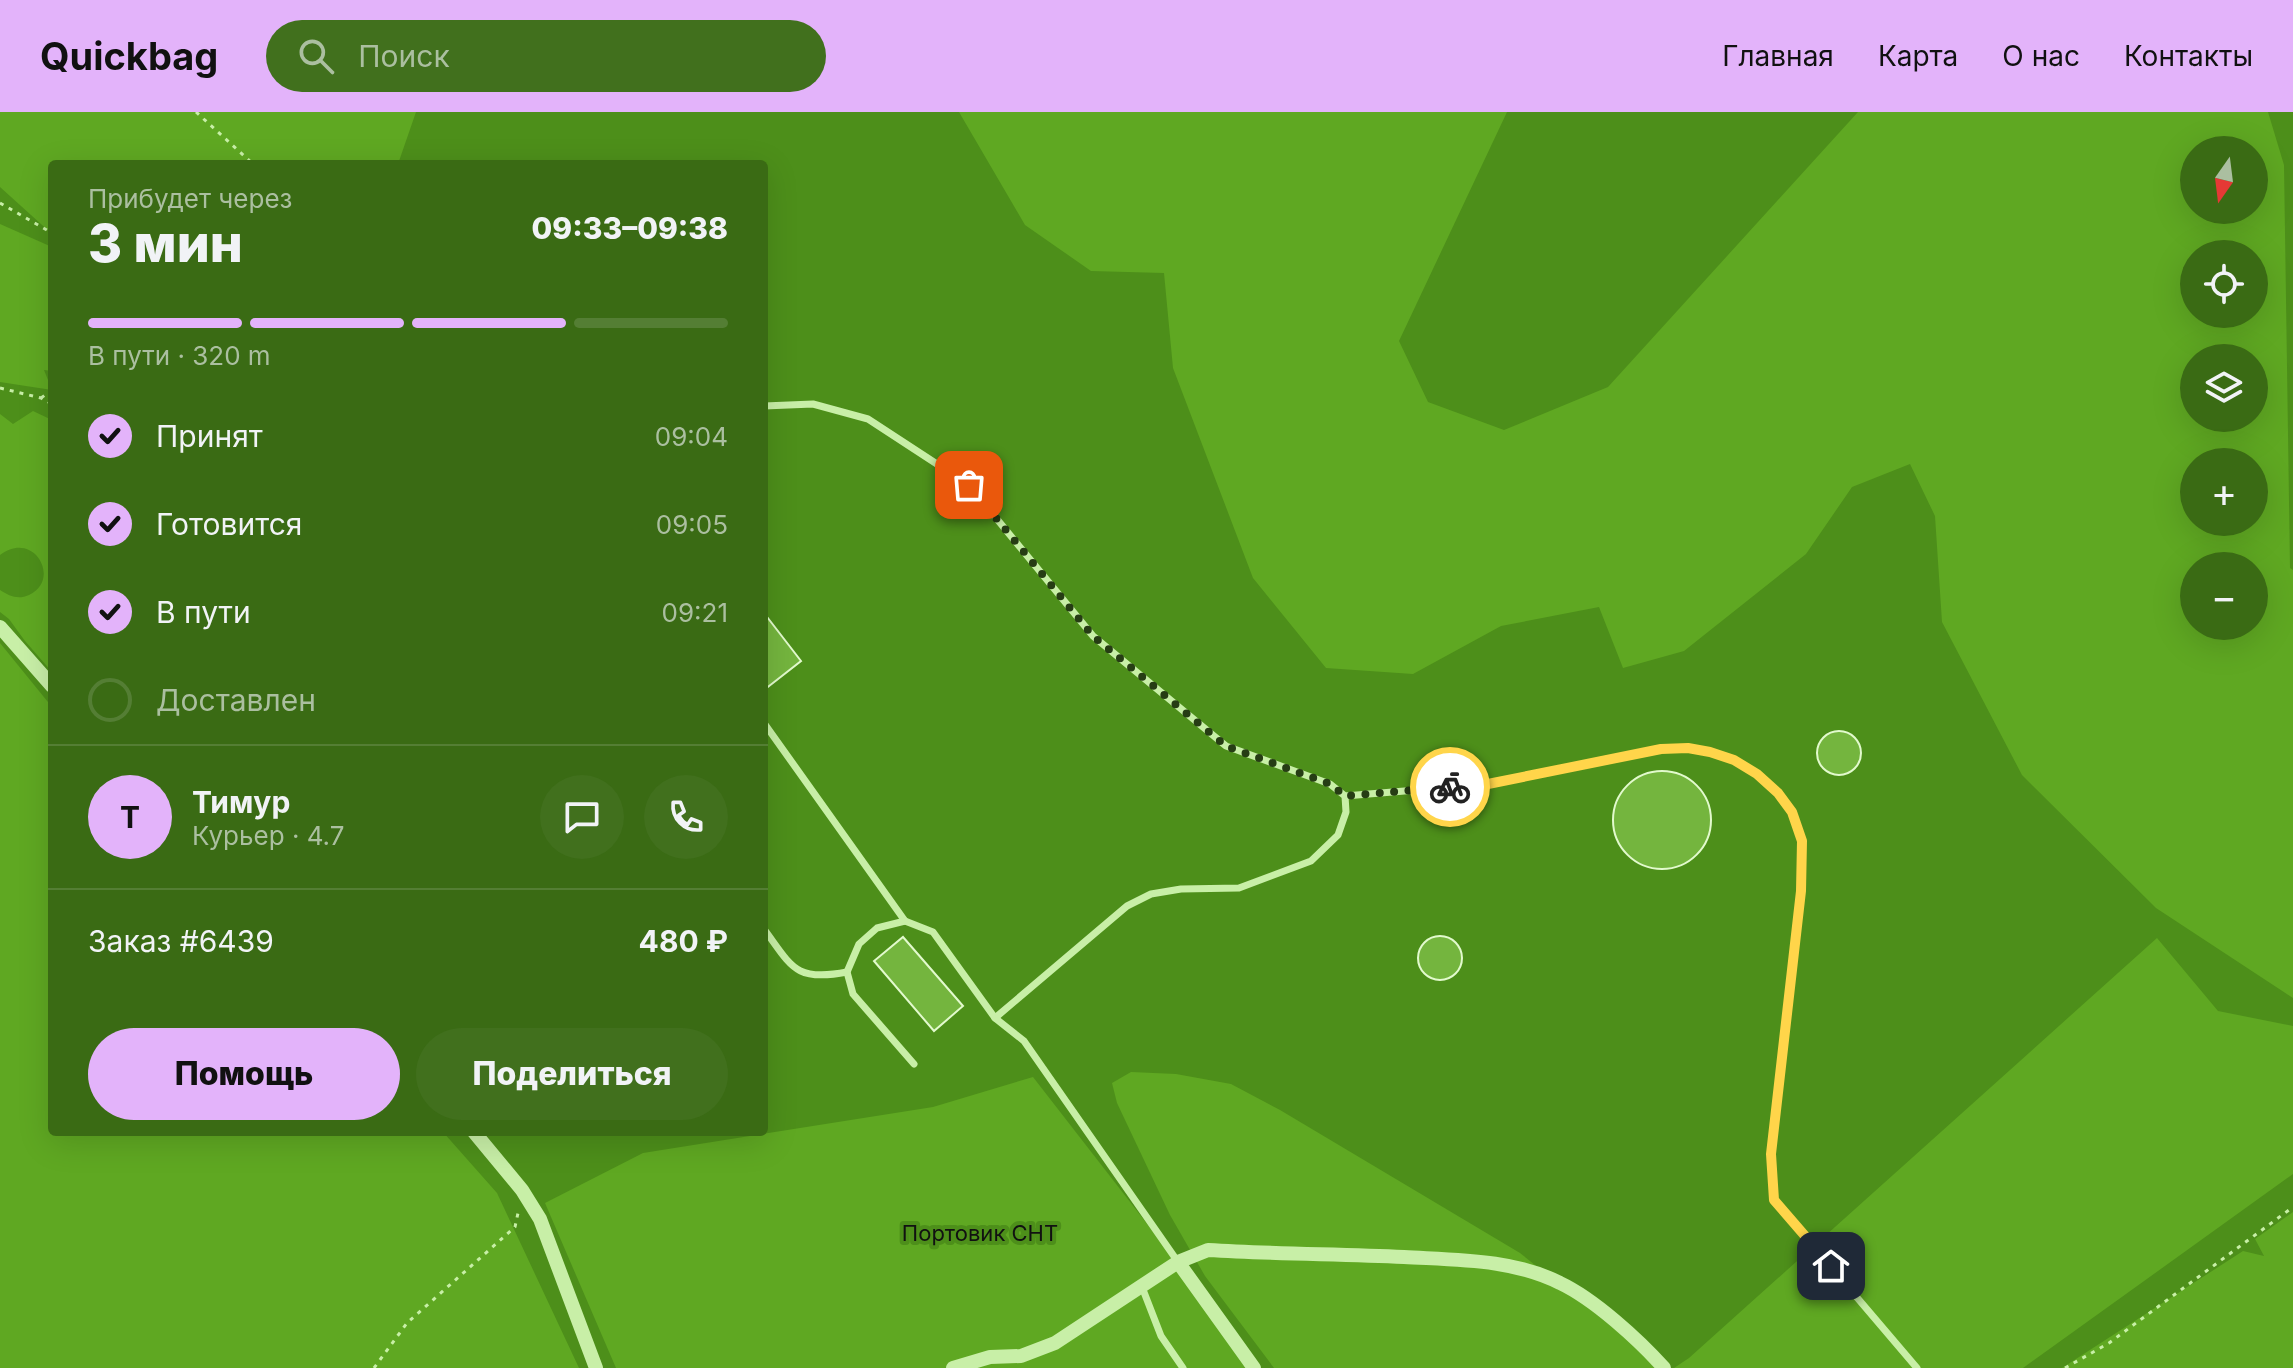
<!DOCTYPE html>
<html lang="ru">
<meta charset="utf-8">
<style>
body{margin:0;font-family:Inter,sans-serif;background:#41701d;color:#f1f3f6;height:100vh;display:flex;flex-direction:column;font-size:30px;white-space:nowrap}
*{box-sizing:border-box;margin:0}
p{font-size:26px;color:#abbfa0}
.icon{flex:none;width:44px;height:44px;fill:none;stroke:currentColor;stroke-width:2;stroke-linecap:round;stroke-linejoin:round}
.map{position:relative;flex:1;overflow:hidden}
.drawer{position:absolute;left:48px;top:48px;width:720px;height:976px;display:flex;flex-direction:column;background:#3a6b14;border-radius:8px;box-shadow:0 8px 32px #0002}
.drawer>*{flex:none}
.needle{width:52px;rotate:194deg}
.tools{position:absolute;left:2180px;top:24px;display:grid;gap:16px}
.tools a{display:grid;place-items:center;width:88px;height:88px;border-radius:50%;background:#3a6b14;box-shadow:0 8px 32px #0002;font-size:40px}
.pin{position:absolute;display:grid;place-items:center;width:68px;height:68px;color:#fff;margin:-34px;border-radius:16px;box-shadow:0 4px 12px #0006}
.courier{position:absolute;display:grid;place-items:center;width:80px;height:80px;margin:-40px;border:6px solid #ffd54a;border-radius:50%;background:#fff;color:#222;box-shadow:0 2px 10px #0007}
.overview em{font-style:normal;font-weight:800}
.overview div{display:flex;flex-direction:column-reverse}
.overview{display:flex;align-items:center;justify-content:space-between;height:136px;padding:0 40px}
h1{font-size:52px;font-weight:800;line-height:60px}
.bar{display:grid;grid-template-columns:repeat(4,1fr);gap:12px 8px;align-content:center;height:96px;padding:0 40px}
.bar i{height:10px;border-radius:6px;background:#547e34}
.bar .on{background:#e3b3fa}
.bar p{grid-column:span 4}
.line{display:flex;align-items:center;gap:20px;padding:0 40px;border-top:2px solid #547e34}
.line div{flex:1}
.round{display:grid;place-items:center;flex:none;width:84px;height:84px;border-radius:42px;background:#41701d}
ol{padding:0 40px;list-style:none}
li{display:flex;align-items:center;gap:24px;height:88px}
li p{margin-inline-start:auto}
li .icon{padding:8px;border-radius:50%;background:#e3b3fa;color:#111;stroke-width:4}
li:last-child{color:#abbfa0}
li i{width:44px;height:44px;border:4px solid #547e34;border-radius:50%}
.button{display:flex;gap:16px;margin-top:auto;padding:16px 40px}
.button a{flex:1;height:92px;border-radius:48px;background:#e3b3fa;color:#111;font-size:32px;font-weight:800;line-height:92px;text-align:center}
.button a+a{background:#41701d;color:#f1f3f6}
header{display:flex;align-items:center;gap:48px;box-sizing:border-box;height:112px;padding:0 40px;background:#e3b3fa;color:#111}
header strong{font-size:38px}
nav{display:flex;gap:44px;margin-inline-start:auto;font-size:28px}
.search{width:560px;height:72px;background:#41701d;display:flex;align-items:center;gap:20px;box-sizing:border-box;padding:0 28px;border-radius:44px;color:#abbfa0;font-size:30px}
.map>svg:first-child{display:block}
</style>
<header>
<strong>Quickbag</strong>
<div class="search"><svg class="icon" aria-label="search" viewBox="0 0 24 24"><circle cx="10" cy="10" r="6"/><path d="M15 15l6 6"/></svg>Поиск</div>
<nav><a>Главная</a><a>Карта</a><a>О нас</a><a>Контакты</a></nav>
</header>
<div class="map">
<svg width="2293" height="1256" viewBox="0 0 2293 1256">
<rect width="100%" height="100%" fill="#4d8f1a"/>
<!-- green -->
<g fill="#5fa822" fill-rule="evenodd">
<polygon points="0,0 416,0 398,52 52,52 52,122 0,75"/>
<path d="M959,0H1507L1399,229L1428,290L1504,318L1608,275L1858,0H2268L2284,53L2290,456L2293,458V886L2156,796L2022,663L1942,510L1935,404L1910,352L1852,375L1806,442L1684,539L1623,556L1599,495L1501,514L1413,562L1326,556L1253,466L1173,256L1164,161L1091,159L1025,113ZM2254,38V98H2194V38ZM2254,142V202H2194V142ZM2254,246V306H2194V246ZM2254,350V410H2194V350ZM2254,454V514H2194V454Z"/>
<polygon points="0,112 52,135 52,259 44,258 52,278 0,270"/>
<path d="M33,299L52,308V560L25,529L9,507L0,500V478C9,484 18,488 29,483C62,468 34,417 0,443V302L13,312Z"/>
<polygon points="0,531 52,595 52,1020 443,1020 497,1081 579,1256 0,1256"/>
<polygon points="2157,826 2218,899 2293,914 2293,1062 2023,1256 1674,1256 1689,1246"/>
<polygon points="1131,960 1176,962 1231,972 1280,998 1520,1141 1663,1256 1274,1256 1205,1164 1170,1103 1117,991 1112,971"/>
<polygon points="1033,965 1259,1256 616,1256 545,1091 643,1041 933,995"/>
<polygon points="2293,1100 2293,1256 2062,1256 2243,1139 2264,1144 2255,1127"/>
</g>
<!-- building -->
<g fill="#74b53e" stroke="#e2facd" stroke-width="2">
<polygon points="764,501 801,549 764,578"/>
<circle cx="1839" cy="641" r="22"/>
<circle cx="1662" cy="708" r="49"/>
<circle cx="1440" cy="846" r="22"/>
<polygon points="903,825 963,894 934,919 874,849"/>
</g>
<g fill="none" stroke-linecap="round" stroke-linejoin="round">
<!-- path -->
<g stroke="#c8efa7" stroke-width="3" stroke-dasharray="4 6" stroke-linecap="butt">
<polyline points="196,0 253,52"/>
<polyline points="0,91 52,121"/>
<polyline points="0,276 41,286 52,292"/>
<polyline points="41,286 52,278"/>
<polyline points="374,1256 407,1211 515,1115 518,1101"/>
<polyline points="2065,1256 2109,1231 2293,1095"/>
</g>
<!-- lane -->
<g stroke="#c8efa7" stroke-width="7">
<polyline points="764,294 813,292 868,307 969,373 1093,524 1226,634 1330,672 1345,684 1346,700 1338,723 1311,749 1239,776 1181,777 1151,782 1127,794 995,906"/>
<polyline points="764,611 905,809"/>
<polyline points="1345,684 1488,672 1661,637 1688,636 1710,640 1734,648 1757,662 1778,681 1792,700 1802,729 1801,779 1771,1042 1774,1088 1917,1256"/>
<path d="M764,817C792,855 795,870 847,860"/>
<polyline points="914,952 853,882 847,860 859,832 877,816 905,809 933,820 995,906 1024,929 1178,1150"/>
<polyline points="1142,1175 1161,1224 1183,1256"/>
</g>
<!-- street -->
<g stroke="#c8efa7" stroke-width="14">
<polyline points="0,515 52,574"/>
<polyline points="474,1020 522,1078 540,1107 596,1256"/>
<polyline points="1178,1150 1254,1256"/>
<path d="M953,1256L990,1245L1021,1244L1055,1231L1178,1150L1208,1138C1273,1142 1339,1142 1404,1145C1456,1148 1513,1147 1560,1171C1594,1187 1639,1228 1664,1256"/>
</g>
</g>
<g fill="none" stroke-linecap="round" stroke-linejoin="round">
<!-- done -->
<polyline stroke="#263d14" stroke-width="8" stroke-dasharray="0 14.4" points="969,373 1093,524 1226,634 1330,672 1345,684 1450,675"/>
<!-- route -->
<polyline stroke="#ffd54a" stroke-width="10" points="1450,675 1488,672 1661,637 1688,636 1710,640 1734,648 1757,662 1778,681 1792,700 1802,729 1801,779 1771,1042 1774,1088 1831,1154"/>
</g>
<g text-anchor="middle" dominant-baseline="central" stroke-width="8" stroke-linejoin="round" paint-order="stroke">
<!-- park labels -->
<g font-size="22" fill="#111" stroke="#4d8f1a">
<text x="980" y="1121">Портовик СНТ</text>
</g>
</g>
</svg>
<div class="tools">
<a><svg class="needle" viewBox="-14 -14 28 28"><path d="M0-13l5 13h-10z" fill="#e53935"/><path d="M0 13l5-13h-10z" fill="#abbfa0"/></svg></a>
<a><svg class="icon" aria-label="locate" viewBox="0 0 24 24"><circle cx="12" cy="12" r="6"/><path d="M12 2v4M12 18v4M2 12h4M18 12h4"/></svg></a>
<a><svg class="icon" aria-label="layers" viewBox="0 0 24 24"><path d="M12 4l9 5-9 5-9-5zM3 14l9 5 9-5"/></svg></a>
<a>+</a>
<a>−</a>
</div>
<div class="pin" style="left:969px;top:373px;background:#ea580c"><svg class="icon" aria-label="bag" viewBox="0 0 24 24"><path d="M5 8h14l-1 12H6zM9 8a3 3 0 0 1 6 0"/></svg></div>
<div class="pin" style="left:1831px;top:1154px;background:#1f2937"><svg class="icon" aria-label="home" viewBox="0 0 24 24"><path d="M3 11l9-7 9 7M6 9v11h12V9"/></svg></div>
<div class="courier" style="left:1450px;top:675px"><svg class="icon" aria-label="bike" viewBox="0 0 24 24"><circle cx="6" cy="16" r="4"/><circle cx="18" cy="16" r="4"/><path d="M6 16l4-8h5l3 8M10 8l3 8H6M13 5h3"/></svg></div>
<section class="drawer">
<div class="overview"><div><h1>3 мин</h1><p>Прибудет через</p></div><em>09:33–09:38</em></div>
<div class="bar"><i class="on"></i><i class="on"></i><i class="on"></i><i></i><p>В пути · 320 m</p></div>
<ol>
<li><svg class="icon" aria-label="check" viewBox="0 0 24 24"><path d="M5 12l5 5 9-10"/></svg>Принят<p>09:04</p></li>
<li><svg class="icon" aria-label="check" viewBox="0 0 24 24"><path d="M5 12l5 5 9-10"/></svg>Готовится<p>09:05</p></li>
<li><svg class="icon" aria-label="check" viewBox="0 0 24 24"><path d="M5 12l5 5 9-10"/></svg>В пути<p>09:21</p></li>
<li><i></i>Доставлен</li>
</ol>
<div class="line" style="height:144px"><b class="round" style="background:#e3b3fa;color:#111">Т</b><div><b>Тимур</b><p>Курьер · 4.7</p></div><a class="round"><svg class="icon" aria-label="chat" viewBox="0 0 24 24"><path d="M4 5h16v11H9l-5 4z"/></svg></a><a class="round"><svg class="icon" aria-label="phone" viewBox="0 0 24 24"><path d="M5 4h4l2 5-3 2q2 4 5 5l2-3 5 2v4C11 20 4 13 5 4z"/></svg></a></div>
<div class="line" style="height:104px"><div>Заказ #6439</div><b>480 ₽</b></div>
<div class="button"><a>Помощь</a><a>Поделиться</a></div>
</section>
</div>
